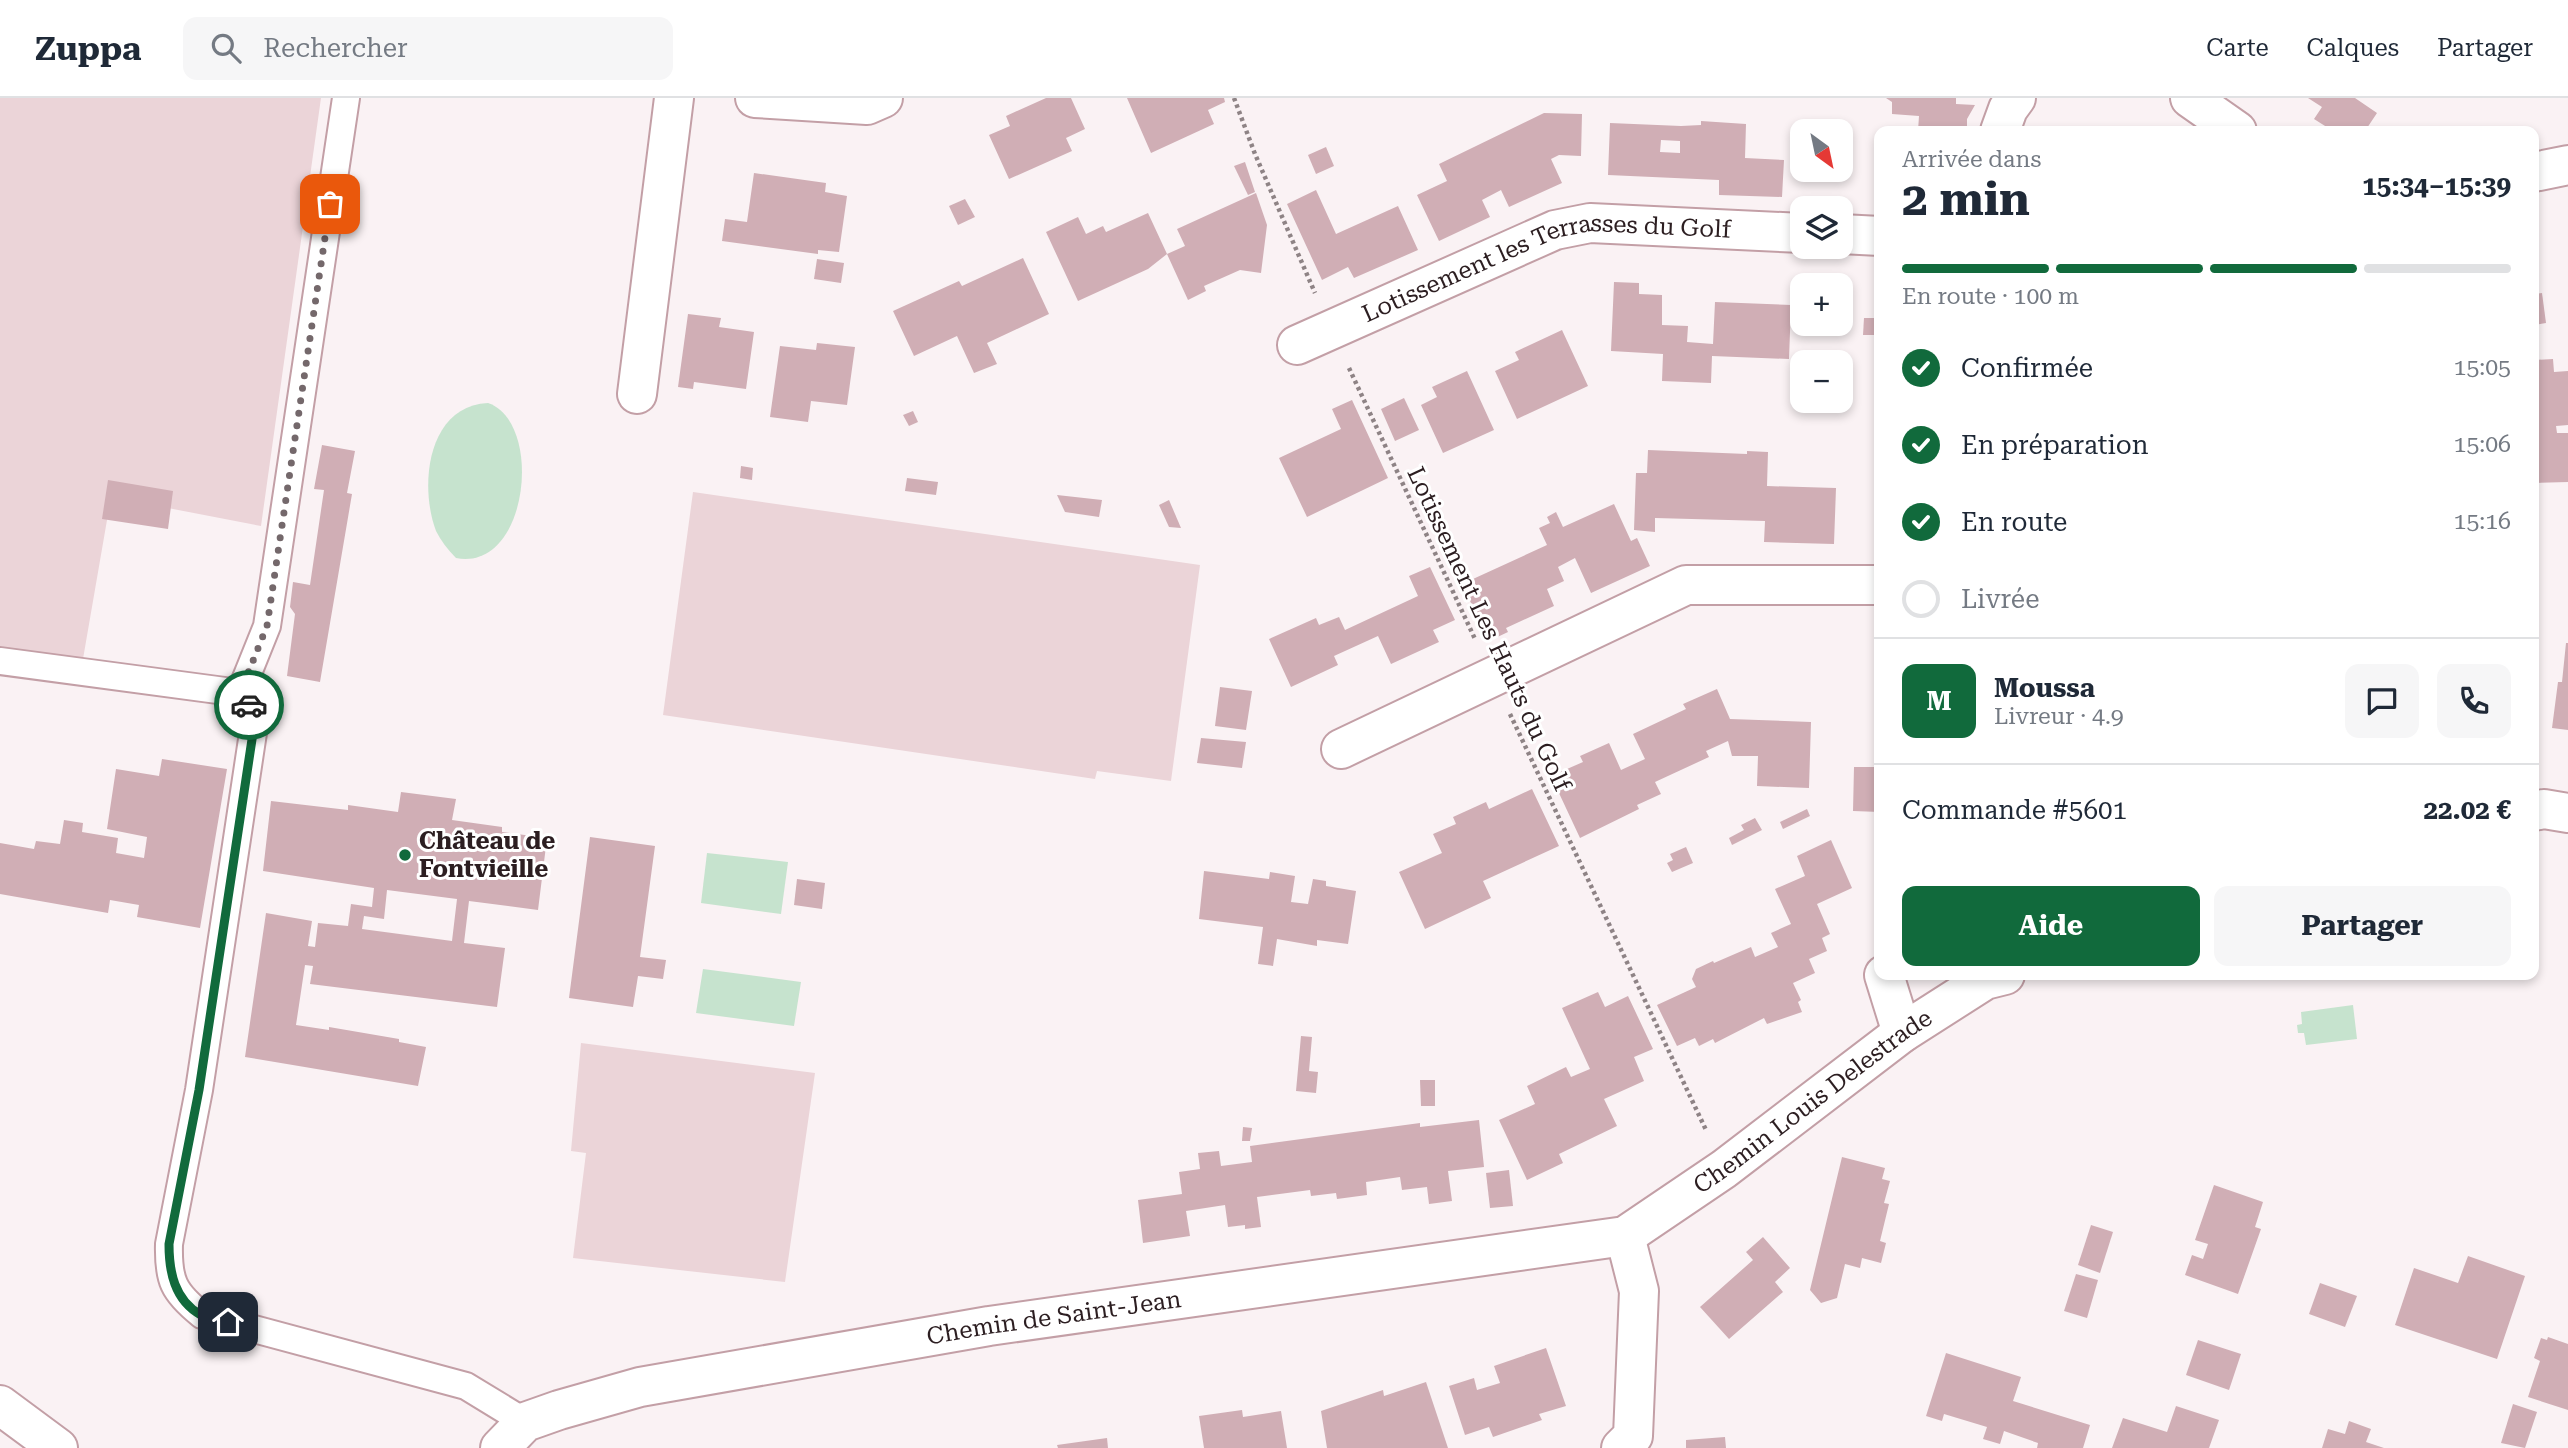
<!DOCTYPE html>
<html lang="fr">
<meta charset="utf-8">
<style>
body{margin:0;font-family:"Roboto Serif",serif;background:#f6f6f7;color:#1f2937;height:100vh;display:flex;flex-direction:column;font-size:26px;white-space:nowrap}
*{box-sizing:border-box;margin:0}
p{font-size:23px;color:#747a83}
.icon{flex:none;width:38px;height:38px;fill:none;stroke:currentColor;stroke-width:2;stroke-linecap:round;stroke-linejoin:round}
.map{position:relative;flex:1;overflow:hidden}
.side{position:absolute;left:1874px;top:28px;width:665px;height:854px;display:flex;flex-direction:column;background:#fff;border-radius:14px;box-shadow:0 4px 10px #0003}
.side>*{flex:none}
.needle{width:46px;rotate:147deg}
.tools{position:absolute;left:1790px;top:21px;display:grid;gap:14px}
.tools a{display:grid;place-items:center;width:63px;height:63px;border-radius:14px;background:#fff;box-shadow:0 4px 10px #0003;font-size:35px}
.pin{position:absolute;display:grid;place-items:center;width:60px;height:60px;color:#fff;margin:-30px;border-radius:14px;box-shadow:0 4px 10px #0006}
.courier{position:absolute;display:grid;place-items:center;width:70px;height:70px;margin:-35px;border:5px solid #116a3c;border-radius:50%;background:#fff;color:#222;box-shadow:0 2px 9px #0007}
.head em{font-style:normal;font-weight:700}
.head div{display:flex;flex-direction:column-reverse}
.head{display:flex;align-items:center;justify-content:space-between;height:119px;padding:0 28px}
h1{font-size:46px;font-weight:700;line-height:52px}
.bar{display:grid;grid-template-columns:repeat(4,1fr);gap:10px 7px;align-content:center;height:84px;padding:0 28px}
.bar i{height:9px;border-radius:5px;background:#e0e1e3}
.bar .current{background:#116a3c}
.bar p{grid-column:span 4}
.line{display:flex;align-items:center;gap:18px;padding:0 28px;border-top:2px solid #e0e1e3}
.line div{flex:1}
.round{display:grid;place-items:center;flex:none;width:74px;height:74px;border-radius:14px;background:#f6f6f7}
ol{padding:0 28px;list-style:none}
li{display:flex;align-items:center;gap:21px;height:77px}
li p{margin-inline-start:auto}
li .icon{padding:7px;border-radius:50%;background:#116a3c;color:#fff;stroke-width:4}
li:last-child{color:#747a83}
li i{width:38px;height:38px;border:4px solid #e0e1e3;border-radius:50%}
.action{display:flex;gap:14px;margin-top:auto;padding:14px 28px}
.action a{flex:1;height:80px;border-radius:14px;background:#116a3c;color:#fff;font-size:28px;font-weight:700;line-height:80px;text-align:center}
.action a+a{background:#f6f6f7;color:#1f2937}
header{display:flex;align-items:center;gap:42px;box-sizing:border-box;height:98px;padding:0 35px;background:#fff;border-bottom:2px solid #e0e1e3}
header strong{font-size:33px}
nav{display:flex;gap:38px;margin-inline-start:auto;font-size:24px}
.search{width:490px;height:63px;background:#f6f6f7;display:flex;align-items:center;gap:18px;box-sizing:border-box;padding:0 24px;border-radius:14px;color:#747a83;font-size:26px}
.map>svg:first-child{display:block}
</style>
<header>
<strong>Zuppa</strong>
<div class="search"><svg class="icon" aria-label="search" viewBox="0 0 24 24"><circle cx="10" cy="10" r="6"/><path d="M15 15l6 6"/></svg>Rechercher</div>
<nav><a>Carte</a><a>Calques</a><a>Partager</a></nav>
</header>
<div class="map">
<svg width="2568" height="1350" viewBox="0 0 2568 1350">
<rect width="100%" height="100%" fill="#faf2f4"/>
<!-- green -->
<g fill="#ebd4d8">
<polygon points="0,0 321,0 261,428 111,399 79,584 0,571"/>
<polygon points="693,394 1200,467 1171,683 1097,673 1095,681 663,617"/>
<polygon points="581,945 815,975 785,1184 573,1160 586,1055 571,1053"/>
</g>
<!-- water -->
<g fill="#c6e3ce">
<path d="M488,305C544,324 529,474 456,460C448,452 441,443 436,433C419,388 427,308 488,305Z"/>
<polygon points="707,755 788,764 781,816 701,805"/>
<polygon points="703,871 801,884 794,928 696,915"/>
<polygon points="2353,907 2357,941 2306,947 2304,935 2298,935 2297,927 2302,926 2301,914"/>
</g>
<!-- building -->
<g fill="#d0aeb5" fill-rule="evenodd">
<polygon points="1046,0 1071,0 1085,31 1066,40 1072,53 1009,81 989,37 1010,28 1006,18"/>
<polygon points="1127,0 1224,0 1225,4 1208,12 1214,26 1151,55"/>
<polygon points="1886,0 1956,0 1956,6 1975,7 1967,21 1967,33 1918,33 1919,18 1892,16 1892,4"/>
<polygon points="2308,0 2355,0 2377,15 2365,33 2333,33 2314,21 2322,9"/>
<polygon points="1544,15 1582,16 1581,58 1559,57 1551,61 1562,85 1509,109 1501,92 1482,102 1490,119 1439,143 1417,97 1447,83 1439,66"/>
<path d="M1701,23L1746,26L1745,60L1784,62L1782,99L1719,97V82L1608,77L1610,25L1681,28L1701,27ZM1661,42L1680,43V55L1660,54Z"/>
<polygon points="1326,49 1334,68 1316,76 1308,57"/>
<polygon points="1245,64 1255,94 1248,97 1234,68"/>
<polygon points="754,75 826,85 825,94 847,98 839,154 818,152 818,156 722,143 725,121 747,124"/>
<polygon points="1316,92 1336,136 1398,108 1418,152 1354,180 1348,169 1322,182 1287,106"/>
<polygon points="1256,95 1267,127 1261,175 1240,172 1204,188 1206,193 1188,202 1167,156 1185,148 1177,131"/>
<polygon points="965,101 975,119 958,127 949,108"/>
<polygon points="1148,115 1167,156 1148,171 1078,203 1046,134 1078,119 1086,136 1103,128 1106,134"/>
<polygon points="1023,160 1049,216 987,245 997,266 974,275 957,238 914,258 893,213 959,183 962,188"/>
<polygon points="817,161 844,165 841,185 814,181"/>
<polygon points="1614,184 1639,185 1639,196 1662,197 1662,227 1688,228 1687,244 1713,246 1715,204 1791,207 1789,261 1712,258 1711,285 1662,283 1663,256 1611,253"/>
<polygon points="2542,195 2546,225 2534,227 2534,196"/>
<polygon points="688,216 721,220 719,229 754,234 746,291 694,284 693,291 678,289"/>
<polygon points="1864,220 1880,220 1880,237 1863,237"/>
<polygon points="1562,232 1588,288 1517,321 1495,273 1519,262 1515,254"/>
<polygon points="817,245 855,249 847,307 811,303 808,324 770,319 780,248 816,252"/>
<polygon points="2553,261 2554,274 2568,273 2568,327 2556,328 2557,335 2568,335 2568,384 2534,385 2534,262"/>
<polygon points="1467,273 1494,332 1443,355 1421,307 1437,299 1432,289"/>
<polygon points="1404,300 1419,332 1395,343 1381,311"/>
<polygon points="1352,302 1388,380 1307,419 1279,360 1341,331 1332,311"/>
<polygon points="913,313 918,324 909,328 903,317"/>
<polygon points="322,347 355,353 347,395 352,396 320,584 287,578 295,516 290,509 293,484 310,487 324,392 314,391"/>
<polygon points="1648,352 1747,356 1747,353 1768,354 1767,388 1836,390 1834,446 1764,444 1765,423 1655,420 1655,434 1634,432 1636,375 1647,375"/>
<polygon points="741,368 753,370 752,382 740,380"/>
<polygon points="907,380 938,384 936,397 905,393"/>
<polygon points="108,382 173,393 168,431 102,421"/>
<polygon points="1057,397 1102,402 1099,419 1065,414"/>
<polygon points="1169,402 1181,430 1169,429 1159,407"/>
<polygon points="1614,406 1631,443 1637,440 1650,468 1591,495 1575,460 1558,469 1564,483 1547,491 1554,508 1506,530 1508,534 1489,543 1462,486 1547,447 1539,430 1550,425 1547,419 1556,414 1563,429"/>
<polygon points="1430,469 1455,522 1433,532 1439,544 1391,566 1378,538 1334,558 1338,567 1291,589 1269,541 1316,520 1319,527 1339,519 1345,532 1418,498 1409,478"/>
<polygon points="1875,498 1880,498 1880,521 1874,521"/>
<polygon points="2566,545 2568,545 2568,632 2552,630 2558,584 2562,584"/>
<polygon points="1220,589 1252,593 1246,632 1215,628"/>
<polygon points="1717,591 1730,621 1811,624 1809,690 1757,688 1758,658 1732,658 1728,643 1706,653 1709,659 1655,684 1661,696 1637,707 1639,711 1580,740 1551,678 1583,664 1580,658 1609,645 1621,672 1645,661 1633,636 1686,611 1683,606"/>
<polygon points="1201,640 1246,644 1242,670 1197,665"/>
<polygon points="1877,641 1880,641 1880,714 1853,713 1854,669 1876,669"/>
<polygon points="162,661 227,671 200,830 137,819 139,807 110,802 108,815 0,796 0,745 34,751 36,743 60,746 64,722 83,725 82,734 118,740 116,755 144,760 147,739 107,731 116,671 159,678"/>
<polygon points="1532,691 1559,748 1483,783 1491,800 1425,831 1399,774 1442,755 1433,736 1456,726 1453,719 1486,704 1489,711"/>
<path d="M401,694L456,701L452,722L502,729V734L547,740L538,812L469,803L464,845L505,850L497,909L310,886L313,868L305,867L296,927L329,932V929L399,941V944L426,949L418,988L245,959L266,815L312,823L308,848L315,849L318,825L348,828L351,806L372,809L374,790L263,773L271,703L348,712V707L398,714ZM387,792L457,801L452,843L362,831L364,818L384,821Z"/>
<polygon points="1807,711 1810,718 1783,731 1780,724"/>
<polygon points="1755,720 1762,732 1732,747 1729,740 1744,732 1741,727"/>
<polygon points="590,739 655,748 640,859 666,862 663,881 638,878 633,909 569,900"/>
<polygon points="1831,742 1852,790 1817,806 1830,836 1822,840 1827,853 1809,861 1815,875 1793,885 1801,902 1798,904 1802,914 1767,926 1764,920 1715,945 1713,941 1699,948 1695,940 1677,948 1657,907 1696,889 1692,881 1696,871 1713,863 1714,865 1751,849 1755,859 1778,849 1771,835 1791,826 1775,791 1805,778 1797,758"/>
<polygon points="1686,749 1693,765 1672,774 1667,765 1673,762 1670,756"/>
<polygon points="1204,773 1269,781 1270,774 1295,778 1291,804 1308,806 1313,781 1326,783 1326,788 1356,793 1348,846 1317,842 1317,848 1277,841 1273,868 1258,866 1263,829 1199,821"/>
<polygon points="797,781 825,785 822,811 794,807"/>
<polygon points="1598,894 1605,909 1628,898 1653,951 1634,959 1644,983 1604,1001 1617,1028 1559,1056 1563,1065 1527,1082 1499,1022 1535,1006 1527,988 1566,969 1571,979 1590,971 1562,910"/>
<polygon points="1301,938 1312,939 1309,973 1318,974 1316,995 1296,993"/>
<polygon points="1420,982 1435,982 1435,1008 1421,1008"/>
<polygon points="1479,1022 1484,1069 1448,1073 1452,1103 1429,1106 1427,1089 1402,1092 1400,1079 1366,1084 1367,1097 1337,1101 1336,1095 1311,1098 1310,1092 1257,1099 1261,1129 1245,1131 1245,1127 1228,1129 1225,1107 1186,1113 1190,1138 1143,1145 1138,1102 1182,1096 1179,1074 1200,1071 1198,1055 1219,1053 1221,1068 1252,1064 1250,1048 1420,1025 1420,1029"/>
<polygon points="1243,1029 1252,1030 1250,1043 1242,1043"/>
<polygon points="1842,1059 1885,1070 1882,1081 1890,1083 1884,1105 1889,1106 1880,1143 1886,1145 1881,1165 1862,1160 1860,1170 1845,1166 1837,1200 1821,1205 1810,1192"/>
<polygon points="1509,1072 1513,1108 1490,1110 1486,1075"/>
<polygon points="2214,1087 2263,1104 2255,1129 2261,1131 2238,1196 2185,1177 2192,1157 2203,1161 2208,1146 2195,1142"/>
<polygon points="2091,1127 2113,1134 2100,1175 2078,1167"/>
<polygon points="1763,1139 1790,1170 1775,1184 1783,1194 1729,1241 1700,1209 1753,1162 1746,1154"/>
<polygon points="2468,1158 2525,1178 2497,1261 2395,1227 2414,1170 2458,1185"/>
<polygon points="2076,1176 2098,1182 2087,1220 2064,1213"/>
<polygon points="2320,1185 2357,1198 2345,1229 2309,1216"/>
<polygon points="2548,1239 2568,1246 2568,1312 2528,1299 2540,1263 2534,1260 2541,1240 2547,1242"/>
<polygon points="2198,1242 2241,1256 2229,1292 2186,1277"/>
<polygon points="1546,1250 1566,1308 1539,1316 1542,1322 1493,1339 1489,1329 1465,1337 1449,1288 1474,1280 1477,1292 1500,1285 1494,1268"/>
<polygon points="1946,1255 2021,1279 2013,1303 2090,1327 2083,1350 2037,1350 2038,1345 2004,1333 2000,1346 1983,1341 1987,1329 1944,1316 1942,1323 1926,1318"/>
<polygon points="1426,1284 1448,1350 1327,1350 1321,1313 1383,1292 1384,1298"/>
<polygon points="2513,1306 2537,1314 2525,1350 2501,1345"/>
<polygon points="2176,1308 2219,1322 2209,1350 2112,1350 2123,1320 2167,1334"/>
<polygon points="1242,1312 1243,1319 1281,1313 1287,1350 1204,1350 1199,1318"/>
<polygon points="2349,1323 2371,1331 2366,1344 2384,1350 2322,1350 2328,1331 2345,1336"/>
<polygon points="1725,1339 1726,1350 1686,1350 1686,1342"/>
<polygon points="1107,1340 1108,1350 1058,1350 1057,1347"/>
</g>
<g fill="none" stroke-linecap="round" stroke-linejoin="round">
<defs>
<g id="lane">
<path d="M0,563L240,595L256,615L199,992L169,1146C168,1182 173,1194 202,1217L466,1288L525,1324"/>
<polyline points="240,595 267,528 346,0"/>
</g>
<g id="street">
<polyline points="755,0 867,7 883,0"/>
<polyline points="2190,0 2237,33"/>
<polyline points="2000,33 2008,11 2016,0"/>
<polyline points="2534,74 2568,67"/>
<polyline points="1841,136 1880,138"/>
<path id="s1" d="M1297,247L1555,132L1590,125L1802,135"/>
<polyline points="637,296 674,0"/>
<polyline points="1341,651 1686,487 1880,487"/>
<polyline points="2534,713 2544,711 2568,715"/>
<polyline points="1884,877 1902,935"/>
<path id="s2" d="M500,1350L525,1324L559,1312L640,1289L989,1228L1625,1138L1724,1071L1902,935L1985,882L2005,877"/>
<polyline points="1621,1350 1633,1338 1639,1193 1625,1138"/>
</g>
<polyline id="secondary" points="0,1307 58,1350"/>
</defs>
<!-- lane casing -->
<use href="#lane" stroke="#c39fa6" stroke-width="30"/>
<!-- street casing -->
<use href="#street" stroke="#c39fa6" stroke-width="42"/>
<!-- secondary casing -->
<use href="#secondary" stroke="#c39fa6" stroke-width="42"/>
<!-- path -->
<g stroke="#8e8385" stroke-width="4.5" stroke-dasharray="3.5 3.5" stroke-linecap="butt">
<polyline points="1234,0 1255,56 1315,195"/>
<polyline points="1349,270 1475,541"/>
<polyline points="1510,616 1706,1032"/>
</g>
<!-- lane -->
<use href="#lane" stroke="#fff" stroke-width="26"/>
<!-- street -->
<use href="#street" stroke="#fff" stroke-width="38"/>
<!-- secondary -->
<use href="#secondary" stroke="#fff" stroke-width="38"/>
</g>
<g fill="none" stroke-linecap="round" stroke-linejoin="round">
<!-- done -->
<polyline stroke="#74686b" stroke-width="7" stroke-dasharray="0 12.6" points="249,607 240,595 267,528 330,106"/>
<!-- route -->
<path stroke="#116a3c" stroke-width="9" d="M228,1224C220,1222 209,1221 201,1217C174,1202 169,1173 169,1146L199,992L256,615L249,607"/>
</g>
<!-- markers -->
<circle fill="#116a3c" stroke="#fff" stroke-width="2.5" cx="405" cy="757" r="7"/>
<g text-anchor="middle" dominant-baseline="central" stroke-width="6" stroke-linejoin="round" paint-order="stroke">
<!-- street labels -->
<g font-size="24" fill="#2c1e21" stroke="#fff">
<text stroke="none"><textPath href="#s1" startOffset="266">Lotissement les Terrasses du Golf</textPath></text>
<text transform="translate(1489 531) rotate(65)">Lotissement Les Hauts du Golf</text>
<text stroke="none"><textPath href="#s2" startOffset="1384">Chemin Louis Delestrade</textPath></text>
<text stroke="none"><textPath href="#s2" startOffset="576">Chemin de Saint-Jean</textPath></text>
</g>
<!-- poi labels -->
<g font-size="24" font-weight="bold" fill="#2c1e21" stroke="#fff" text-anchor="start">
<text x="419" y="743">Château de<tspan x="419" dy="28">Fontvieille</tspan></text>
</g>
</g>
</svg>
<div class="tools">
<a><svg class="needle" viewBox="-14 -14 28 28"><path d="M0-13l5 13h-10z" fill="#e53935"/><path d="M0 13l5-13h-10z" fill="#747a83"/></svg></a>
<a><svg class="icon" aria-label="layers" viewBox="0 0 24 24"><path d="M12 4l9 5-9 5-9-5zM3 14l9 5 9-5"/></svg></a>
<a>+</a>
<a>−</a>
</div>
<div class="pin" style="left:330px;top:106px;background:#ea580c"><svg class="icon" aria-label="bag" viewBox="0 0 24 24"><path d="M5 8h14l-1 12H6zM9 8a3 3 0 0 1 6 0"/></svg></div>
<div class="pin" style="left:228px;top:1224px;background:#1f2937"><svg class="icon" aria-label="home" viewBox="0 0 24 24"><path d="M3 11l9-7 9 7M6 9v11h12V9"/></svg></div>
<div class="courier" style="left:249px;top:607px"><svg class="icon" aria-label="car" viewBox="0 0 24 24"><path d="M5 17H2v-5l4-1 3-4h7l3 4 3 1v5h-3M9 17h6M6 11h13"/><circle cx="7" cy="17" r="2"/><circle cx="17" cy="17" r="2"/></svg></div>
<section class="side">
<div class="head"><div><h1>2 min</h1><p>Arrivée dans</p></div><em>15:34–15:39</em></div>
<div class="bar"><i class="current"></i><i class="current"></i><i class="current"></i><i></i><p>En route · 100 m</p></div>
<ol>
<li><svg class="icon" aria-label="check" viewBox="0 0 24 24"><path d="M5 12l5 5 9-10"/></svg>Confirmée<p>15:05</p></li>
<li><svg class="icon" aria-label="check" viewBox="0 0 24 24"><path d="M5 12l5 5 9-10"/></svg>En préparation<p>15:06</p></li>
<li><svg class="icon" aria-label="check" viewBox="0 0 24 24"><path d="M5 12l5 5 9-10"/></svg>En route<p>15:16</p></li>
<li><i></i>Livrée</li>
</ol>
<div class="line" style="height:126px"><b class="round" style="background:#116a3c;color:#fff">M</b><div><b>Moussa</b><p>Livreur · 4.9</p></div><a class="round"><svg class="icon" aria-label="chat" viewBox="0 0 24 24"><path d="M4 5h16v11H9l-5 4z"/></svg></a><a class="round"><svg class="icon" aria-label="phone" viewBox="0 0 24 24"><path d="M5 4h4l2 5-3 2q2 4 5 5l2-3 5 2v4C11 20 4 13 5 4z"/></svg></a></div>
<div class="line" style="height:91px"><div>Commande #5601</div><b>22.02 €</b></div>
<div class="action"><a>Aide</a><a>Partager</a></div>
</section>
</div>
